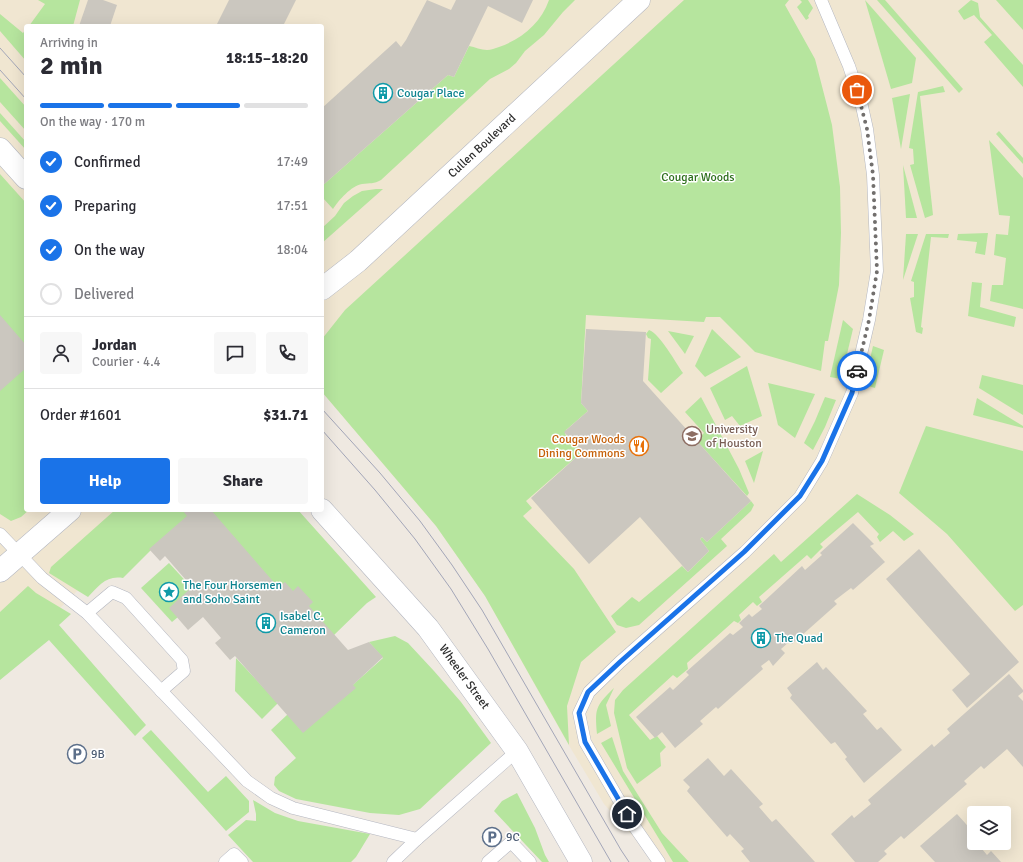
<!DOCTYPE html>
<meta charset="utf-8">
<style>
body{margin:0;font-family:Signika,sans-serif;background:#f7f7f7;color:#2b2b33;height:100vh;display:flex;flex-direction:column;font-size:15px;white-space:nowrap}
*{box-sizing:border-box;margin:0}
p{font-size:13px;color:#7c7c81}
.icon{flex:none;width:22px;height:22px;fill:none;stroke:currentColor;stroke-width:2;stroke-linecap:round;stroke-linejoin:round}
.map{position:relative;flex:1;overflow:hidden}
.details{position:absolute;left:24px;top:24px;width:300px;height:488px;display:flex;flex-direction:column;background:#fff;border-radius:4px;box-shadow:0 4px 16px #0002}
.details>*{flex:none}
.buttons{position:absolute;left:967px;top:806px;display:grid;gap:8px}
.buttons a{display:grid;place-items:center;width:44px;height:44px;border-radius:4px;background:#fff;box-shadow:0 4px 16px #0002;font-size:20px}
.pin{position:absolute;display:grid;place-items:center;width:34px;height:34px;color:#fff;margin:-17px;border:2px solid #fff;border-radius:50%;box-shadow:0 1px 4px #0007}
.courier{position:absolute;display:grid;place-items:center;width:40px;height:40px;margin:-20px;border:3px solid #1a73e8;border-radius:50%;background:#fff;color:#222;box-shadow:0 1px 5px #0007}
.head em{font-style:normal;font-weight:700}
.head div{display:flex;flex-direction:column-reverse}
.head{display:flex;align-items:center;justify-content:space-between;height:68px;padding:0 16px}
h1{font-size:26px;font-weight:700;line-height:30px}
.bar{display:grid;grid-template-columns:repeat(4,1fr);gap:6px 4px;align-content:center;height:48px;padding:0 16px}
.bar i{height:5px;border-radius:3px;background:#e1e1e2}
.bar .current{background:#1a73e8}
.bar p{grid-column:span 4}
.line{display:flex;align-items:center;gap:10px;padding:0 16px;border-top:1px solid #e1e1e2}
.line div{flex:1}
.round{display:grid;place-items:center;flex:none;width:42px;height:42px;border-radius:4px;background:#f7f7f7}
ol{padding:0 16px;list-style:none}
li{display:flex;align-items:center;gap:12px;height:44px}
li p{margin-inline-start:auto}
li .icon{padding:4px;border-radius:50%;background:#1a73e8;color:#fff;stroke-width:4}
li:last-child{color:#7c7c81}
li i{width:22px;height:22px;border:2px solid #e1e1e2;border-radius:50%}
.cta{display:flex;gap:8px;margin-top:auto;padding:8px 16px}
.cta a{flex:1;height:46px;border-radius:4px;background:#1a73e8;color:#fff;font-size:16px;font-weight:700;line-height:46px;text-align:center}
.cta a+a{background:#f7f7f7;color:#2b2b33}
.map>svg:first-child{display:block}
</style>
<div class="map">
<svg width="1023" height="862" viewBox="0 0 1023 862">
<rect width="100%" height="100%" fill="#efe9e1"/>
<!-- education -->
<path fill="#f0e6d1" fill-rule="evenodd" d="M0,0H1023V862H656L604,804L564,737L485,596L436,526L322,392V26H26V510H157L0,669ZM974,813H1004V843H974Z"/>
<!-- green -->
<g fill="#b6e59e">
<polygon points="38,0 80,0 73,26 29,26 45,4"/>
<path d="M549,0H575L563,12L544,35L525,51L516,63L509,69L490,79L381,180C374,184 370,183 362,184C351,186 339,200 333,209L322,197V186L448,75L454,77L469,46C475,47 481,50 487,50C491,50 495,48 499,47C522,39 541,23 549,0Z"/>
<polygon points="684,0 789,0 785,5 815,59 832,125 840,187 841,233 839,285 828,341 825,341 821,371 755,352 720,317 706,317 704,322 586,315 581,403 588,411 566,430 565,434 582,452 526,501 532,508 523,516 574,569 616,632 581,662 567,706 569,745 485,596 436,526 322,392 322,339 345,310"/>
<polygon points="800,0 808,0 813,8 808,16 809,18 806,20 797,7 802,2"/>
<polygon points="865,0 916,58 912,83 891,89"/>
<polygon points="877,0 885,0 963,89 959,93"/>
<polygon points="971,0 978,3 980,17 1023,65 1023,87 984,42 992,35 974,15 964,20 958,11"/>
<polygon points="996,0 1023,0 1023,30"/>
<polygon points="0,14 23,33 26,29 26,61 0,31"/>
<polygon points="0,78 26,107 26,131 0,102"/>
<polygon points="943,86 945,92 920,96 933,215 925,218 910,165 914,164 913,149 909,148 918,92"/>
<polygon points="910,94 901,149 892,98"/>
<polygon points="0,113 26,142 26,150 0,121"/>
<polygon points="999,131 1023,158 1023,164 996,134"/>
<polygon points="989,140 1023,178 1023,309 990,301 992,285 1003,285 1006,258 994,255 996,234 1008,235 1010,216 999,215"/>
<polygon points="903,165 917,218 906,218"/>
<polygon points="0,174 26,203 26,510 29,510 21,517 11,521 0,514"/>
<polygon points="376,189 383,189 322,243 322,228 335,216 344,203 353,196 362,191"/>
<polygon points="988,233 985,255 975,253 977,242 957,240 958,234"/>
<polygon points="906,234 918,234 903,280"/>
<polygon points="926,234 949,234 948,238 931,237 921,327 923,328 922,334 916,332 910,298 914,297 914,282 911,281"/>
<polygon points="972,282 982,283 980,307 1016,317 1014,327 968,316"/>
<polygon points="843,320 853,329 841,379 830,377"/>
<polygon points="712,329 741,357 705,377 695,366"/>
<path d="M649,330C660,334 676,363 683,373L661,393L648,380L651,339L648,338L646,334Z"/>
<polygon points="668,331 694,336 685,354"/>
<polygon points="873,346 884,350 875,388 864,385"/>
<polygon points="747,366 762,416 740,426 732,416 725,420 710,388"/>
<polygon points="982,375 1023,385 1023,415 979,388"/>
<polygon points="768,383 815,394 795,438 778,425"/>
<polygon points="701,397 739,469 749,493 747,496 696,440 704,433 685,412"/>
<polygon points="825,397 836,400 825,427 813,450 804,443 815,421"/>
<polygon points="977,398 1023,426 1023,428 973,415"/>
<polygon points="926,426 1023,451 1023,605 1015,611 947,534 899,493"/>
<polygon points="763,451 754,483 745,461"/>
<polygon points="857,494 890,515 914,534 904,541 893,531 880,542 877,537 879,534 858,512 820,544 823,547 811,559 807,555 759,597 762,602 757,606 753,602 739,615 741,620 738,623 734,621 687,663 688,669 677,678 673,675 629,715 650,740 657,736 666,747 660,753 661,766 637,784 627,768 614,713 615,700 623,690 774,554 781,562"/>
<polygon points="751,501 754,505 751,511 721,539 727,546 639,625 626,628 617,625 611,616 632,597 639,602 682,566 688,572 709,551 700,539 702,537 707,542"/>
<path d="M115,510H185L190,517L155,546L123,578C106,575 99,586 88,597L49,573L51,567Z"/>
<polygon points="208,510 298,510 376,597 367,603 333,636 294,593 277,588"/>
<polygon points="169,563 192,588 198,600 172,622 141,588"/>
<polygon points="28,586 36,593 71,614 59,625 146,725 135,736 49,640 0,680 0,612"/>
<polygon points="395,636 408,643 434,671 461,702 491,743 420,809 399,815 370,813 296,799 279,791 274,785 275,777 296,758 271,730 288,714 303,729 383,658 369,642"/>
<polygon points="236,658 278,703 262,719 235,691"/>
<path d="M614,688L606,705L611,726L597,734C595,708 595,707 614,688Z"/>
<polygon points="151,730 208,792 226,776 249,801 249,812 226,831 142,738"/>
<polygon points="612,737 623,771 662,833 689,862 673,862 601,743"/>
<polygon points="517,793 535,828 545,855 549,862 542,862 494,811 502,801"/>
<polygon points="253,800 275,813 298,821 370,834 356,857 351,862 253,862 228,835 246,820 256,821 256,814"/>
</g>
<!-- building -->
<g fill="#cbc7bf">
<polygon points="88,0 103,0 117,5 110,26 79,26"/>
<polygon points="229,0 296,0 283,26 216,26"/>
<polygon points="427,0 451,10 456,0 533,0 522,23 488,6 454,77 448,75 322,186 322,108 396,41 401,47 406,40"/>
<polygon points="0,315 26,345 26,368 0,391"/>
<polygon points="586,329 646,332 643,381 751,501 707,542 702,537 700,539 709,551 688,572 640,517 589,564 531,498 582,452 564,432 588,411 581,403"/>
<polygon points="184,510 211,510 278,587 285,582 293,591 298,586 313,602 309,606 348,650 369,642 383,657 353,685 356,688 303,733 235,656 230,660 215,643 221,638 203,617 188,630 169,608 192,587 165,556 160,561 149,549 187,516 183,511"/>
<polygon points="853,523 874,544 870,546 885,562 853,590 851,588 834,601 837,604 792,644 789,642 781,649 785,653 773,666 769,660 761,666 763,669 718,709 716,707 700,721 703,724 675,748 662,732 655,738 636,717 670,687 673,690 689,675 686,672 730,633 733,635 743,627 739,623 749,614 752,617 762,609 759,606 802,566 805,570 822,555 820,553"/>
<polygon points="919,549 1019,662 967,708 952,690 970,674 886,579"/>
<polygon points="817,662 823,670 826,667 867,711 863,714 877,730 881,727 902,750 864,783 845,759 847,757 835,742 831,744 790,698 792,695 787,688"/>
<polygon points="1009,674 1023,690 1023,692 1018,696 1023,701 1023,767 1007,749 984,769 981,766 964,781 967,784 904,839 901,836 884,851 887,854 878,862 855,862 831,834 852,815 854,818 871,804 868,800 932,744 934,747 950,733 947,729"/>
<polygon points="708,758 724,776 731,769 763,804 759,807 772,822 776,819 815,862 750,862 741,851 744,849 730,834 727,837 687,791 690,787 683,780"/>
<polygon points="957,814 974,833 974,843 977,843 987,855 991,851 1001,862 935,862 920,846"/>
</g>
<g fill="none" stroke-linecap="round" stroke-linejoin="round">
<defs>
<g id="service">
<polyline points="0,534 42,578 87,613 247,781 271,798 293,808 417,839"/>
<polyline points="87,613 112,592 126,598 182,660 184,671 161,691"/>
<polyline points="225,862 234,854 242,862"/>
<polyline points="393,862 417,839 517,751"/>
<polyline points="488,862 511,842 530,862"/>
<polyline points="659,862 634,826 585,742 579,713 589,692 620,662 745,552 800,497 822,461 852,393 869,320 877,271 873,175 867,129 861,102 849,66 821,0"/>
</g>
<g id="tertiary">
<polyline points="322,289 358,261 639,0"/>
<polyline points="0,571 70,510"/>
</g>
<g id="secondary">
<polyline points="0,149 26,178"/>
<polyline points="322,510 428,628 517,751 581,862"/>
</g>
</defs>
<!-- service casing -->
<use href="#service" stroke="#b4b7c1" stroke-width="13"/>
<!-- tertiary casing -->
<use href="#tertiary" stroke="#b4b7c1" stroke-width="23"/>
<!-- secondary casing -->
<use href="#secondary" stroke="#b4b7c1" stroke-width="23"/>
<!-- service -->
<use href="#service" stroke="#fff" stroke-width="12"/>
<!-- tertiary -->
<use href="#tertiary" stroke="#fff" stroke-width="22"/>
<!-- secondary -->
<use href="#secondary" stroke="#fff" stroke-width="22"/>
<!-- tram -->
<g stroke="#a3a6b8" stroke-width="1">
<polyline points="0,48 26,77"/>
<polyline points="0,70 26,99"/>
<polyline points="322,409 380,473 420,521 452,565 482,610 621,850 629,862"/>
<polyline points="322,430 375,490 415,539 451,589 488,649 611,862"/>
</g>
</g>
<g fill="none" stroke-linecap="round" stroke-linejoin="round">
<!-- done -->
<polyline stroke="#726f6d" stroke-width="4" stroke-dasharray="0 7.2" points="857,371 869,320 877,271 873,175 867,129 857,90"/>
<!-- route -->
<polyline stroke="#1a73e8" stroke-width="5" points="627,814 585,742 579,713 588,692 620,662 744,552 800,496 822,461 852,393 857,371"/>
</g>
<!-- icons -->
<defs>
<symbol id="building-ring" viewBox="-11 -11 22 22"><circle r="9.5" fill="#fff" stroke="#0f9aa8" stroke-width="1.5"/><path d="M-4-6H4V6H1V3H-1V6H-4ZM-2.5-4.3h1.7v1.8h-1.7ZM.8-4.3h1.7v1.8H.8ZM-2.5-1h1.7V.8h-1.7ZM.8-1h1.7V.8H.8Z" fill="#0f9aa8"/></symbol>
<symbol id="university-ring" viewBox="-11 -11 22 22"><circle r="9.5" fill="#fff" stroke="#8d6e63" stroke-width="1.5"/><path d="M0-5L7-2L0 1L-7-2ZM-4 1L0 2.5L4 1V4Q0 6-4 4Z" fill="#8d6e63"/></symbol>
<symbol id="restaurant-ring" viewBox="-11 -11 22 22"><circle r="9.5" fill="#fff" stroke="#e8710a" stroke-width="1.5"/><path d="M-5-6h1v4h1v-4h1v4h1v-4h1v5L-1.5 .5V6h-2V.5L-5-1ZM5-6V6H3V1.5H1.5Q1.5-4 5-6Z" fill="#e8710a"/></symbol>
<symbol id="sight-ring" viewBox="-11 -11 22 22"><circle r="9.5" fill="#fff" stroke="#0f9aa8" stroke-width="1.5"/><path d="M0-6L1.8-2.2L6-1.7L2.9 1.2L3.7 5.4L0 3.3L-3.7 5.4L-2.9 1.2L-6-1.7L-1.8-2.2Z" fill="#0f9aa8"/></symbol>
<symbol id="parking-ring" viewBox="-11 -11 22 22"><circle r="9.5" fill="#fff" stroke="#5c6f8a" stroke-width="1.5"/><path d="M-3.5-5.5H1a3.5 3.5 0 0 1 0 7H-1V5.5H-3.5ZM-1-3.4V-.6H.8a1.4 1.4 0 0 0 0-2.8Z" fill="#5c6f8a"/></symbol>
</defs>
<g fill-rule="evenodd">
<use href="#building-ring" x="372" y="82" width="22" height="22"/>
<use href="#university-ring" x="681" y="425" width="22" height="22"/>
<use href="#restaurant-ring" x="628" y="435" width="22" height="22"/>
<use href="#sight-ring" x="158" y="581" width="22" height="22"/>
<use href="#building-ring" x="255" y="612" width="22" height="22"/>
<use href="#building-ring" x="750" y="627" width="22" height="22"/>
<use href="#parking-ring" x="66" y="743" width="22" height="22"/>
<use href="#parking-ring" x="481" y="826" width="22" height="22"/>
</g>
<g text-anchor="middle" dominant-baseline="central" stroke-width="3" stroke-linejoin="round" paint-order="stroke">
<!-- culture labels -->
<g font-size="12" fill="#0d838f" stroke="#fff" text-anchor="start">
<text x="397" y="93">Cougar Place</text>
<text x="183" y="585">The Four Horsemen<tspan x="183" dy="14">and Soho Saint</tspan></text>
<text x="280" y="616">Isabel C.<tspan x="280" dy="14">Cameron</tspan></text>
<text x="775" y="638">The Quad</text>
</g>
<!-- street labels -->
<g font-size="12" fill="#2e2e2e" stroke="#fff">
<text transform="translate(482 146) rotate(-43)">Cullen Boulevard</text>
<text transform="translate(464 677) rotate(54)">Wheeler Street</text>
</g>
<!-- park labels -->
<g font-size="12" fill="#2c6e1b" stroke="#fff">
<text x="698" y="177">Cougar Woods</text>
</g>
<!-- education labels -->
<g font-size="12" fill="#785e54" stroke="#fff" text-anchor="start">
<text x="706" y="429">University<tspan x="706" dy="14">of Houston</tspan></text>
</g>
<!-- food labels -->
<g font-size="12" fill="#c56008" stroke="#fff" text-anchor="end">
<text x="625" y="439">Cougar Woods<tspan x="625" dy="14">Dining Commons</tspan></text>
</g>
<!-- service labels -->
<g font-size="12" fill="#4e5e75" stroke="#fff" text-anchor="start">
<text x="91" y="754">9B</text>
<text x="506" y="837">9C</text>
</g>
</g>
</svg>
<div class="buttons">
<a><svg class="icon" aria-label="layers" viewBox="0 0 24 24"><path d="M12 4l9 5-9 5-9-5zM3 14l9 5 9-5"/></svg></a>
</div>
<div class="pin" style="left:857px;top:90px;background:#ea580c"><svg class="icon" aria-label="bag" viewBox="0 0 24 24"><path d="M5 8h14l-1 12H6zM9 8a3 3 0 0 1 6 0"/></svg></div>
<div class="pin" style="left:627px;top:814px;background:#1f2937"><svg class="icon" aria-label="home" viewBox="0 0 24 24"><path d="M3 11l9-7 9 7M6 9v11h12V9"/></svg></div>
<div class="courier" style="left:857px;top:371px"><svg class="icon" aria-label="car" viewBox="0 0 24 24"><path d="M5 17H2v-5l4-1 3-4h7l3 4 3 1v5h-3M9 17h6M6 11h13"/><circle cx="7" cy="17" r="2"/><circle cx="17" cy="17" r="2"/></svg></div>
<section class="details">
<div class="head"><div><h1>2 min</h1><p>Arriving in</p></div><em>18:15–18:20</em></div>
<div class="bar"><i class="current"></i><i class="current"></i><i class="current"></i><i></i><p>On the way · 170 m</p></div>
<ol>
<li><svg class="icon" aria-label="check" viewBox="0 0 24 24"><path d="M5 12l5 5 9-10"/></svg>Confirmed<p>17:49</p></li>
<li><svg class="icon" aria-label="check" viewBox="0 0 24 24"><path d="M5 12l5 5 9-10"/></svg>Preparing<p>17:51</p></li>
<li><svg class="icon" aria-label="check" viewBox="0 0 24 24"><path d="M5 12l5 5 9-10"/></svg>On the way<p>18:04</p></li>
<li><i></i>Delivered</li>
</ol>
<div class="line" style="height:72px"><a class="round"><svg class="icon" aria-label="person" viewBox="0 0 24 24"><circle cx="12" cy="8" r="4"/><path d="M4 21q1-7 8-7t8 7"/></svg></a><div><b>Jordan</b><p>Courier · 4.4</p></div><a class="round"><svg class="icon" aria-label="chat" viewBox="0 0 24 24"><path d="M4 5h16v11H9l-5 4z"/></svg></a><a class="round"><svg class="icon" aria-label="phone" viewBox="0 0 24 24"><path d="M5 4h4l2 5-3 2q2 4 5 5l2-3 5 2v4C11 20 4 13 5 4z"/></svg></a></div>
<div class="line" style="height:52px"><div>Order #1601</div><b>$31.71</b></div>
<div class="cta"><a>Help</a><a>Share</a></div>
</section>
</div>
